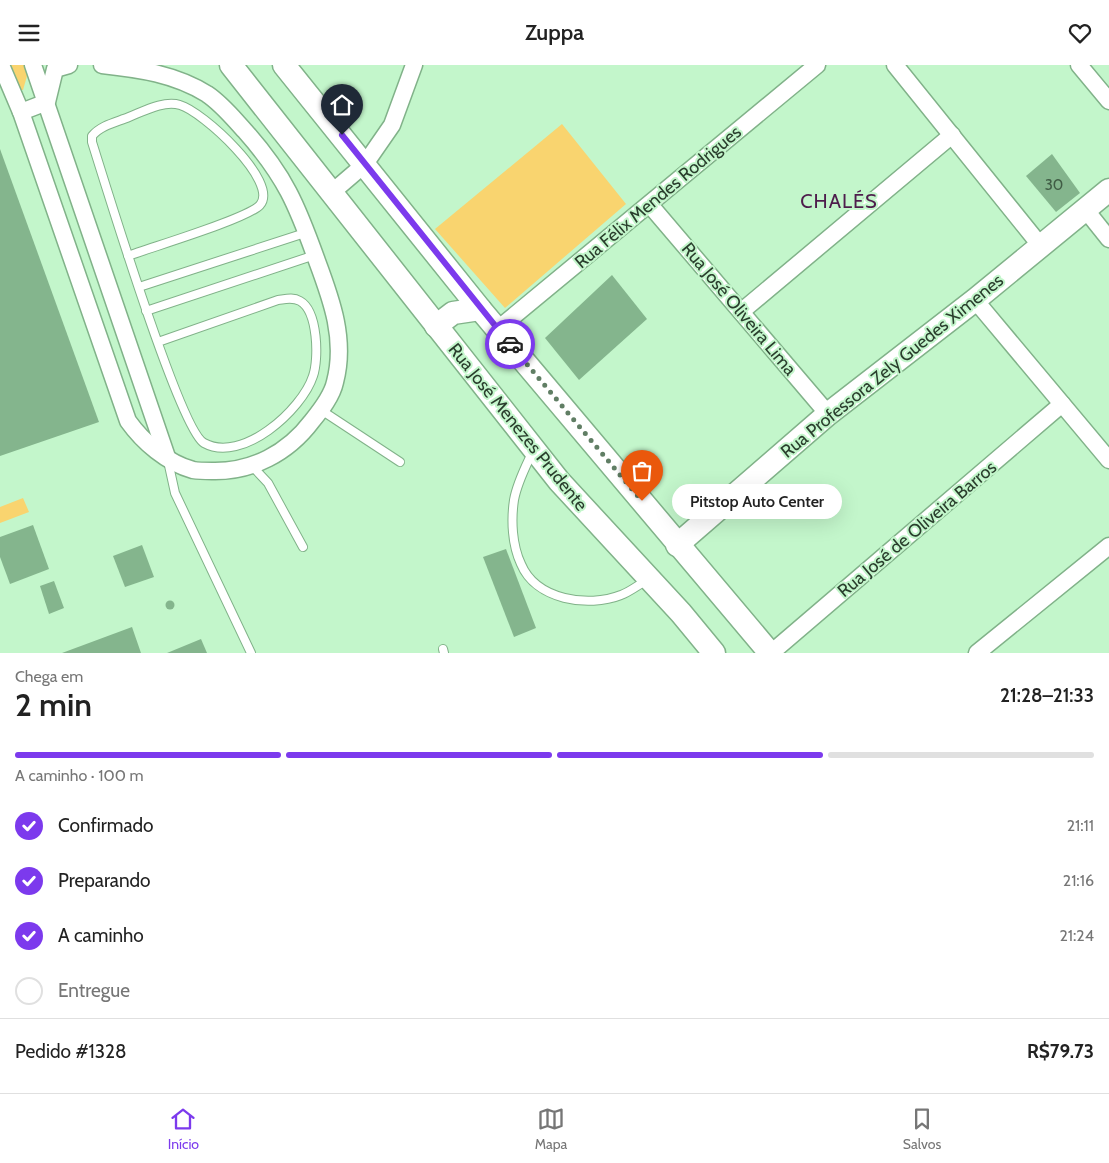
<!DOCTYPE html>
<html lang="pt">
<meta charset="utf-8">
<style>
body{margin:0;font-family:Cabin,sans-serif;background:#f2f2f2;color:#222;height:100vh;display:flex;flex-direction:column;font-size:19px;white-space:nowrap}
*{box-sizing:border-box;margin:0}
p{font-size:16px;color:#767676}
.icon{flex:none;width:28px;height:28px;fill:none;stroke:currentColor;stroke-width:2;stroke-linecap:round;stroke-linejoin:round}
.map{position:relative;height:588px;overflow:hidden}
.drawer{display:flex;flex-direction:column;background:#fff;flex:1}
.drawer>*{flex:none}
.pin{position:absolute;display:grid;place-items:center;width:42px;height:42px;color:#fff;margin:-51px -21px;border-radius:50% 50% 50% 0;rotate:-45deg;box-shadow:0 0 5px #0007}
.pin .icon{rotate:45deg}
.courier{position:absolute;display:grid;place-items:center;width:50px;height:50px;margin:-25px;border:4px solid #7c3aed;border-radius:50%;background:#fff;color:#222;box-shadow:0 1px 6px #0007}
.bubble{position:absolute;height:35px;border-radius:18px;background:#fff;box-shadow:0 5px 20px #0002;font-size:16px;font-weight:600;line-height:35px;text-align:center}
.headline em{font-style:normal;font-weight:600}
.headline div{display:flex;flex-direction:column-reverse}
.headline{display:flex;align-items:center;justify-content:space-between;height:85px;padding:0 15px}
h1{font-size:32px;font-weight:600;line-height:38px}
.bar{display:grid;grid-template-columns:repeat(4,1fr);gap:8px 5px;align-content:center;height:60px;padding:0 15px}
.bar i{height:6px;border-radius:4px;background:#e0e0e0}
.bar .on{background:#7c3aed}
.bar p{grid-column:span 4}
.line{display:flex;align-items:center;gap:12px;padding:0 15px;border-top:1px solid #e0e0e0}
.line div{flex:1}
ol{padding:0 15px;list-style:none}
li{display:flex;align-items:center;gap:15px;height:55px}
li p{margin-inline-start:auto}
li .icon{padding:5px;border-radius:50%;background:#7c3aed;color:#fff;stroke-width:4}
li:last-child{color:#767676}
li i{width:28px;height:28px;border:2px solid #e0e0e0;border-radius:50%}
header{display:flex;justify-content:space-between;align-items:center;height:65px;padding:0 15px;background:#fff;font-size:22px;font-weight:600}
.dock{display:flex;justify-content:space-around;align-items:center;height:70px;border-top:1px solid #e0e0e0;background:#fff;font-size:14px;color:#767676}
.dock a{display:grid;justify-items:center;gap:2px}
.dock .on{color:#7c3aed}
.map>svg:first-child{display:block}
</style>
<header><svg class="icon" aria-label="menu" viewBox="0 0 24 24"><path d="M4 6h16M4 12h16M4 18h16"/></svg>Zuppa<svg class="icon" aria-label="heart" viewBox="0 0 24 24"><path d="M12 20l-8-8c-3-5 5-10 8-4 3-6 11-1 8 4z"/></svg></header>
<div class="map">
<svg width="1109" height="588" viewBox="0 0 1109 588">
<rect width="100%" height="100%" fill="#c3f6cb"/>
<!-- green -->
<g fill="#f9d46f">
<polygon points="7,0 25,0 27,11 23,25 19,25"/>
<polygon points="562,59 626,139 505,243 435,164"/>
<polygon points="23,433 29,447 0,458 0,442"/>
</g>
<!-- building -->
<g fill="#84b58d">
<polygon points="0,84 99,357 0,391"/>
<polygon points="1052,89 1080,128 1056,147 1026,111"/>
<polygon points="612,210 647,254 579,315 545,273"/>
<polygon points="33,460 49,504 10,519 0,492 0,472"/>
<polygon points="142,480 154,512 125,522 113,491"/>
<polygon points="506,484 536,563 514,572 483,492"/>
<polygon points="54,516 64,543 49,549 40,521"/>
<circle cx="170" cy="540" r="4.5"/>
<polygon points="132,562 141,588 62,588"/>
<polygon points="201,574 207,588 167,588"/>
</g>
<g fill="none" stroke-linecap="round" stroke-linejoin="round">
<defs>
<g id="lane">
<path d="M128,191C152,182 247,154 260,140C280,117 202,46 180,40C164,35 144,46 129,52C117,57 101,60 92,71V77C105,118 180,365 204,378C242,399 302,345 313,311C319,294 318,246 300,236C293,232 286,234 278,235L158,277"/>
<polyline points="139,222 308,167"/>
<polyline points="146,246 315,190"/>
<polyline points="321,345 400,397"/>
<path d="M532,388C525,403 517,418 514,435C511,455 512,480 521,499C536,535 588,543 621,530C630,527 639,519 648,515"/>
<polyline points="168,396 175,428 251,588"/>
<polyline points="252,401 268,418 303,482"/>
<polyline points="443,584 444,588"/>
</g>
<g id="street">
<path d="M1,0L21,47L128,356C143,377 167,398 193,405C199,406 206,406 212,406C252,407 288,388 312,356C321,345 332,331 335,317C346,275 332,236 317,196C297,140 285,111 245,66C233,53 222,39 207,29C175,9 139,4 102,0"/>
<polyline points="33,0 167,392"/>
<polyline points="895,0 1040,180"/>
<polyline points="1079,0 1109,36"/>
<polyline points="21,47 47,37 55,4 69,0"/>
<polyline points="330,129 365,99 392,60 414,0"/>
<polyline points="650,140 828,349"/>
<polyline points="1085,144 1109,174"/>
<polyline points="975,235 1109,395"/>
<polyline points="742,246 952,70"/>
<polyline points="498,264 817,0"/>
<polyline points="771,588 1062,339"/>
<polyline points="977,588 1109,481"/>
</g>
<g id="secondary">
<polyline points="231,0 559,416 681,548 714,588"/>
<polyline points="284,0 480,244 770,588"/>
<polyline points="436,261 453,248 480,244"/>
<polyline points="677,480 828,349 975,235 1109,125"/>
</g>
</defs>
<!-- lane casing -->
<use href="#lane" stroke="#81b289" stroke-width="10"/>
<!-- street casing -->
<use href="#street" stroke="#81b289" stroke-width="19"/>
<!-- secondary casing -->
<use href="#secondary" stroke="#81b289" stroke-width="25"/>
<!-- lane -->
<use href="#lane" stroke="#fff" stroke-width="8"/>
<!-- street -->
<use href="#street" stroke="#fff" stroke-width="16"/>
<!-- secondary -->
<use href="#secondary" stroke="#fff" stroke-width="22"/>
</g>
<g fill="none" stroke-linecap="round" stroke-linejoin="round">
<!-- done -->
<polyline stroke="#607e64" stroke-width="5" stroke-dasharray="0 9" points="510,279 642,436"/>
<!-- route -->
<polyline stroke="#7c3aed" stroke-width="6" points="342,70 510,279"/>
</g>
<g text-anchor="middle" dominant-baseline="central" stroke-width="4" stroke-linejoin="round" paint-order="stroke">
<!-- number labels -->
<g font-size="15" fill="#405c45">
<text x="1054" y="120">30</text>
</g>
<!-- street labels -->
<g font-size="18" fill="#2a3e2d" stroke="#c3f6cb">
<text transform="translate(658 132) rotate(-40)">Rua Félix Mendes Rodrigues</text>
<text transform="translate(739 244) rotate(50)">Rua José Oliveira Lima</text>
<text transform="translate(892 301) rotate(-39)">Rua Professora Zely Guedes Ximenes</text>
<text transform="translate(518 362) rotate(51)">Rua José Menezes Prudente</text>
<text transform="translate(917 464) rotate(-40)">Rua José de Oliveira Barros</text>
</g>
<!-- quarter labels -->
<g font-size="20" letter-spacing="1" fill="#4e1d4c" stroke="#c3f6cb">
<text x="839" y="136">CHALÉS</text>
</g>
</g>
</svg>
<div class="pin" style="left:642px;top:436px;background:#ea580c"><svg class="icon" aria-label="bag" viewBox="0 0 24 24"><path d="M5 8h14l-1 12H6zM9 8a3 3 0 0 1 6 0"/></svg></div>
<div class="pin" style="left:342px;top:70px;background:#1f2937"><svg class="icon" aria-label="home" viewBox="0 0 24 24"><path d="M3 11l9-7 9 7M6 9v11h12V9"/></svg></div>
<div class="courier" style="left:510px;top:279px"><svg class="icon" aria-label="car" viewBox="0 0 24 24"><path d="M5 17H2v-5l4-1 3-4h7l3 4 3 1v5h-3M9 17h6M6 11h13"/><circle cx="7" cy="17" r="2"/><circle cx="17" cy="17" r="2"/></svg></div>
<div class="bubble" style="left:672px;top:419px;width:170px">Pitstop Auto Center</div>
</div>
<section class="drawer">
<div class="headline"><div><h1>2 min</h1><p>Chega em</p></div><em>21:28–21:33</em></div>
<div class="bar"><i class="on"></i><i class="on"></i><i class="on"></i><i></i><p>A caminho · 100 m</p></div>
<ol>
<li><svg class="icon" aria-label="check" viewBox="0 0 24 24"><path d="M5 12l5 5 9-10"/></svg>Confirmado<p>21:11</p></li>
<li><svg class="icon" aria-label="check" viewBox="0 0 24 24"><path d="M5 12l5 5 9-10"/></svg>Preparando<p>21:16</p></li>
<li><svg class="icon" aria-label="check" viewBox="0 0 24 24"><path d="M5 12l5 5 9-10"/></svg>A caminho<p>21:24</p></li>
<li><i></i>Entregue</li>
</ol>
<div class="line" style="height:65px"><div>Pedido #1328</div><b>R$79.73</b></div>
</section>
<nav class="dock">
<a class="on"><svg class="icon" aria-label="home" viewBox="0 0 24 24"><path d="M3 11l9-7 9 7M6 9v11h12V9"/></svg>Início</a>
<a><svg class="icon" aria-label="map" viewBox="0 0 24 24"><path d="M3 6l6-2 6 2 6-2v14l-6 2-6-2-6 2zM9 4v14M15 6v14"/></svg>Mapa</a>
<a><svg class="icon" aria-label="saved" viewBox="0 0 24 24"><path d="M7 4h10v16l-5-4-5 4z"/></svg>Salvos</a>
</nav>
